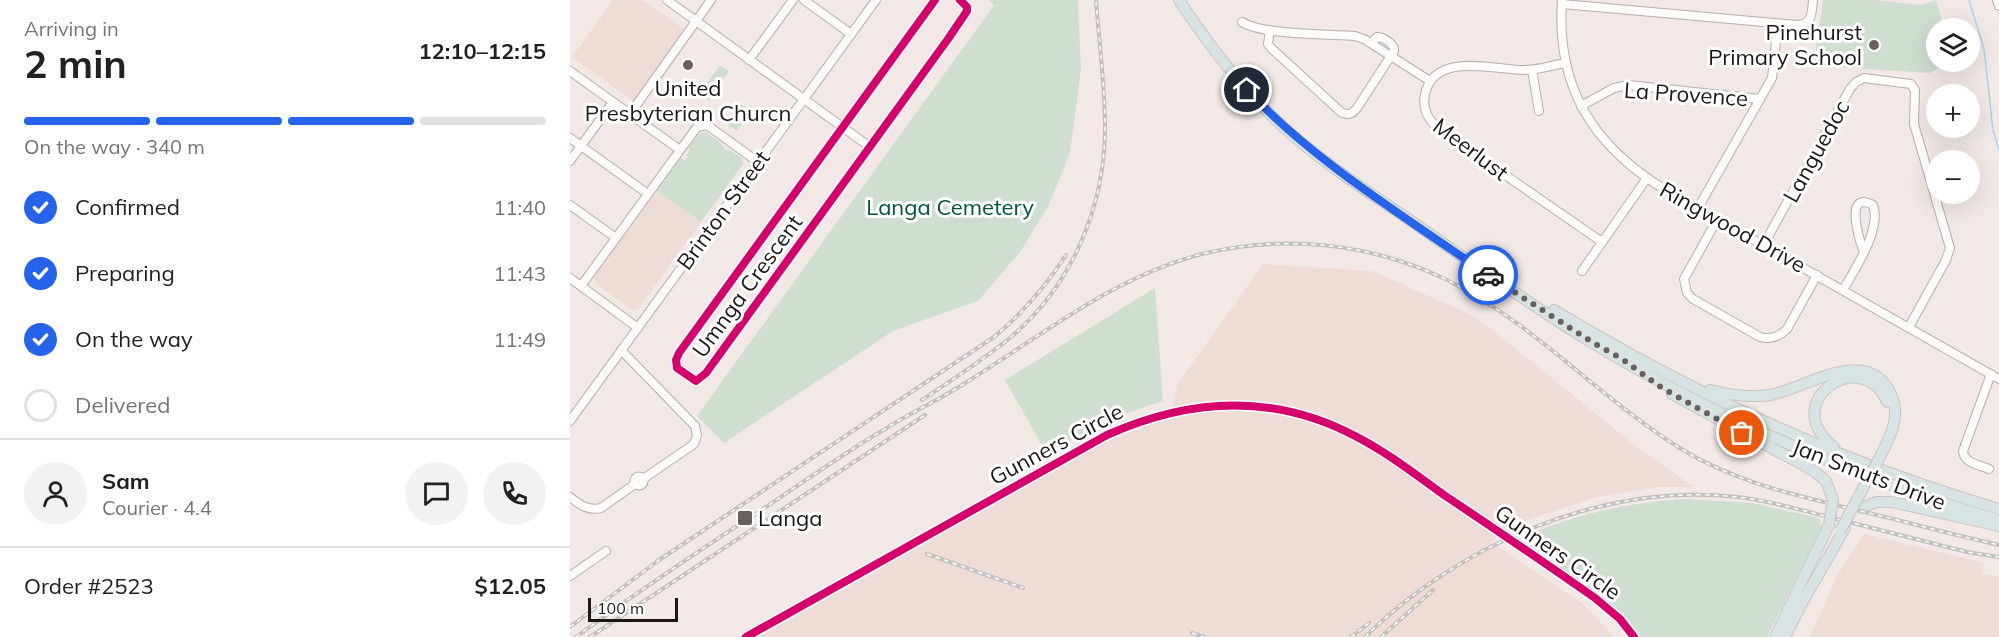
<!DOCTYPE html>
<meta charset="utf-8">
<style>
body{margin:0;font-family:Mulish,sans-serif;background:#f2f2f2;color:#202124;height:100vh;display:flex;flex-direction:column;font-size:22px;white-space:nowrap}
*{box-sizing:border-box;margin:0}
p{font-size:20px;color:#757577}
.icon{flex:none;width:33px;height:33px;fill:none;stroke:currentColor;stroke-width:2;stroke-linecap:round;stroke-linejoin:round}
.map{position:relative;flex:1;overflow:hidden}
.sheet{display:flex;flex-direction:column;background:#fff;width:570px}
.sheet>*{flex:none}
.controls{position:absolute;left:1356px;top:18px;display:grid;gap:12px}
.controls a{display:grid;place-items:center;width:54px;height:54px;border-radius:50%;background:#fff;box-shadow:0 6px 24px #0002;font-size:30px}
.scale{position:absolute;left:18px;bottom:15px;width:90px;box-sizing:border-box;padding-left:6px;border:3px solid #1c1715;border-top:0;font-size:16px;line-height:21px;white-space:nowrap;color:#1c1715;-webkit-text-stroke:4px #fff;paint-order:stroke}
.pin{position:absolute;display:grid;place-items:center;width:51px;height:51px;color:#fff;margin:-26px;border:3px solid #fff;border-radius:50%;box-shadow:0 2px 6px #0007}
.courier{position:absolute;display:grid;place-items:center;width:60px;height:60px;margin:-30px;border:4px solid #2563eb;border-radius:50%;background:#fff;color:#222;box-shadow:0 2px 8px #0007}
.headline em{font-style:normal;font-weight:700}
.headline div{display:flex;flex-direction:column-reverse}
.headline{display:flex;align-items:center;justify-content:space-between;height:102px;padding:0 24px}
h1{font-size:39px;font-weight:700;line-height:45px}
.bar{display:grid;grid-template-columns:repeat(4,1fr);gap:9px 6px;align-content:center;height:72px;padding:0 24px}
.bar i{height:8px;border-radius:4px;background:#e0e0e0}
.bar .current{background:#2563eb}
.bar p{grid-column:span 4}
.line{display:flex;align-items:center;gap:15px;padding:0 24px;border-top:2px solid #e0e0e0}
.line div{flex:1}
.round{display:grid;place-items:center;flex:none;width:63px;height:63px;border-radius:32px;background:#f2f2f2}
ol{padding:0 24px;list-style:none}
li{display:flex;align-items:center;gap:18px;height:66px}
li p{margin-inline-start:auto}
li .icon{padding:6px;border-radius:50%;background:#2563eb;color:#fff;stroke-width:4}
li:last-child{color:#757577}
li i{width:33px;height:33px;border:3px solid #e0e0e0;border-radius:50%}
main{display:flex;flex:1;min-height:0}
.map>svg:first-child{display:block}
</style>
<main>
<section class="sheet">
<div class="headline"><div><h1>2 min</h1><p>Arriving in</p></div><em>12:10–12:15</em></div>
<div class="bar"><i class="current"></i><i class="current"></i><i class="current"></i><i></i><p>On the way · 340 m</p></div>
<ol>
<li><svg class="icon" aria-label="check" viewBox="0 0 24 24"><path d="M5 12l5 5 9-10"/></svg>Confirmed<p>11:40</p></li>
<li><svg class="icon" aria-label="check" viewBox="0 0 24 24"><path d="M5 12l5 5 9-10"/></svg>Preparing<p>11:43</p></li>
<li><svg class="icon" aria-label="check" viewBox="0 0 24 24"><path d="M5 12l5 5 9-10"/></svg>On the way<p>11:49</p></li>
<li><i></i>Delivered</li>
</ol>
<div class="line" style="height:108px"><a class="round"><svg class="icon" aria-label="person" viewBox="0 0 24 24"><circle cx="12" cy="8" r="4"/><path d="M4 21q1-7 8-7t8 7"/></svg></a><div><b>Sam</b><p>Courier · 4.4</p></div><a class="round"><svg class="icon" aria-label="chat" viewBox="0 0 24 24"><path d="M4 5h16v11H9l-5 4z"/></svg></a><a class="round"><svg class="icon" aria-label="phone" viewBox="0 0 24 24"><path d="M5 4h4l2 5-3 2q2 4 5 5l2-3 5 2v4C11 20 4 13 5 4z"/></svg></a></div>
<div class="line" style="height:78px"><div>Order #2523</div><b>$12.05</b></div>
</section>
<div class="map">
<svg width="1429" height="637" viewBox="0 0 1429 637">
<rect width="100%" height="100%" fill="#f2e9e6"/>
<!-- built -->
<g fill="#edddd6">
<polygon points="43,0 73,0 115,30 63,101 2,57"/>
<polygon points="87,191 131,222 68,309 62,310 25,283 24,277"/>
<polygon points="693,264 802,271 898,313 920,328 1068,448 1124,487 1087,487 1027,497 951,522 921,542 1013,604 1045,637 189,637 539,440 600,417 607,385"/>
<polygon points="1294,534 1414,563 1412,573 1429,577 1429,637 1240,637 1268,573"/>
</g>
<!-- green -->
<g fill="#cedfd1">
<polygon points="418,0 508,0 511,69 500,153 479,205 450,252 408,301 323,331 154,443 127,416 424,5"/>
<polygon points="1253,0 1304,0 1351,5 1366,0 1374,28 1366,28 1366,62 1380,62 1360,73 1248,66 1244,62"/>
<polygon points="150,65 159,71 139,101 129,94"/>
<polygon points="171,104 181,111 167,131 157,124"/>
<polygon points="136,132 151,143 155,150 162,151 172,158 173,164 131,222 87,191 111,158 114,160 118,157 116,155 119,152 119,147 130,133"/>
<path d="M585,288L593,401C551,413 515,432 477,454L435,380Z"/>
<path d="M1114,499L1182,503L1249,518L1252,527L1197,637H1071C1043,595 995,570 954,542L956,539H962V533C1011,513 1061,502 1114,499Z"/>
</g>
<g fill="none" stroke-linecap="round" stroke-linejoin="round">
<!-- stream -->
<polyline stroke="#abd3ec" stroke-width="1.5" points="1399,0 1414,49 1423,130 1429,150"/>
<defs>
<g id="minor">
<polyline points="97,0 300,147"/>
<polyline points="234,0 281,34"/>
<polyline points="365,0 109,353 106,360 107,368 126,381 136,373 378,39 397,11 397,7 390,0"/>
<path d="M992,0C986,86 1022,145 1094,189L1429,379"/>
<polyline points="1427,0 1429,6"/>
<path d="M992,4L1227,25C1242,25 1242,13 1243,0"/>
<path d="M672,22C691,35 759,34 785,36L794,39L860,81"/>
<path d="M700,30L698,44L701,48L772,113C779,115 782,114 787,108L824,51C825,44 813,37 807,37L801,43"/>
<polyline points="179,60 223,0"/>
<path d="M996,63C982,65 969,70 954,70C924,70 865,51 855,94C852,110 858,120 870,130L1032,242"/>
<polyline points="962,70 969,111"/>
<polyline points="0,71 110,150"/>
<polyline points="1011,106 1044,88 1058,85 1190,99"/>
<polyline points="60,114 141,0"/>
<polyline points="0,138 78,194"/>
<polyline points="0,161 43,102"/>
<polyline points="0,205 46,238"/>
<polyline points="1128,208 1202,78 1208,24"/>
<path d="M1148,218L1114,279L1117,293L1123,299L1190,337C1201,340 1209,337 1217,329L1247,275"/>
<polyline points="1194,244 1280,89 1286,82 1294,78 1341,84 1345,90 1344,124 1380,248 1376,260 1339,327"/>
<polyline points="1012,271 1077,178"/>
<polyline points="0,278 68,328"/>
<polyline points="11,286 127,127 137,125 188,162"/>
<path d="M1273,290C1285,269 1312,229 1303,205C1273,189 1290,242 1294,252"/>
<polyline points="51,350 125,426 127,435 124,444 73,479"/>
<polyline points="0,421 306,0"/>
<path d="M1419,469C1409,465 1394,463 1393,451L1421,374"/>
<circle cx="69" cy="481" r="4.5"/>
<path d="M0,497C10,505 18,511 31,508L65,484"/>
<path d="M952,547C990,574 1037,598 1064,637"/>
<polyline points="0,576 36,551"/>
<path d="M176,637L537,435C620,398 705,393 787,437C807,447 825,461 844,474C874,495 904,515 935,536"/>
</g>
<g id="major">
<path d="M609,0C638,44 670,86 709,123C756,167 812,200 864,237C916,273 967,309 1021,342C1145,418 1289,479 1429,520"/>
<path d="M984,310C1123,394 1273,463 1429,509"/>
<path d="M1140,390C1160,395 1180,398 1200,395C1236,389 1297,343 1321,394C1331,416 1321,435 1311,455"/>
<polyline points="1102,394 1244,471 1256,481 1263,500"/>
<path d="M1264,447C1206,402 1293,344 1317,402"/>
<polyline points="1292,508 1306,502 1322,502 1429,526"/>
<polyline points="1205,637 1259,525"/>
<polyline points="1215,637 1231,605 1275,528"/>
</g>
</defs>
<!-- minor casing -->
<use href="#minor" stroke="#b6afad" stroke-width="10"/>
<!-- major casing -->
<use href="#major" stroke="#c8c4c3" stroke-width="12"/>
<!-- minor -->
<use href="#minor" stroke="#fdfcfb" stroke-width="8"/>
<!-- major -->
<use href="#major" stroke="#d8e4e3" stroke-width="10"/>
<defs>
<g id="rail">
<path d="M352,400C382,380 413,360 441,337C502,285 535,207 535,127C535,85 529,42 526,0"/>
<polyline points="357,554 453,588"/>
<path d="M0,627L89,560L424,337C453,313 476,286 496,255"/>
<polyline points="622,633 634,637"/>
<path d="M6,637C67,592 130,550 193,509C233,482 273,454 315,429C340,413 367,401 392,385C470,337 542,277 632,254C713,234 802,243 877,280C964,323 1030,399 1113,450C1169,484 1233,497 1295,512C1340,523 1384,535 1429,545"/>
<polyline points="20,637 355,415"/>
<polyline points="781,637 799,623"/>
<path d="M795,637C889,544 1034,482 1167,497C1197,500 1226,509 1255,516C1302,528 1350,540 1397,552L1429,557"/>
<polyline points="811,637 863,590"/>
</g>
</defs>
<!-- rail casing -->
<use href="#rail" stroke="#c3c1c0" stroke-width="4"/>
<!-- rail -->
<use href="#rail" stroke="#fff" stroke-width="1.5" stroke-dasharray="4.5" stroke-linecap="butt"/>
<defs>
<polyline id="minor-bridge" points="935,536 952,547"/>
<g id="major-bridge">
<polyline points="1259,525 1263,500"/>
<polyline points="1270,531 1311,455"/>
</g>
</defs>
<!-- minor-bridge casing -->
<use href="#minor-bridge" stroke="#b6afad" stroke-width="10" stroke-linecap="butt"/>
<!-- major-bridge casing -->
<use href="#major-bridge" stroke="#c8c4c3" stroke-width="12" stroke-linecap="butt"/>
<!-- minor-bridge -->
<use href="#minor-bridge" stroke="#fdfcfb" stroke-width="8"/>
<!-- major-bridge -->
<use href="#major-bridge" stroke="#d8e4e3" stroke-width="10"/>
<defs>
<g id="cycleway">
<polyline points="365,0 109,353 106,360 107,368 126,381 136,373 378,39 397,11 397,7 390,0"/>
<path d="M176,637L537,435C620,398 705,393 787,437C818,453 846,475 874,495C925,529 975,563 1025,598L1050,619L1064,637"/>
</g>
</defs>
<!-- cycleway casing -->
<use href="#cycleway" stroke="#fff" stroke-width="11"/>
<!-- cycleway -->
<use href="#cycleway" stroke="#d6006c" stroke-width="8"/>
</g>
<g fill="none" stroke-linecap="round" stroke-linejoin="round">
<!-- done -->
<polyline stroke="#67605e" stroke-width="6" stroke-dasharray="0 10.8" points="918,275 1022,342 1052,359 1092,388 1172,433"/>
<!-- route -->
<path stroke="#2563eb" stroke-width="8" d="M677,90C747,164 836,217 918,275"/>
</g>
<!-- markers -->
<g fill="#67605e" stroke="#fff" stroke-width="2">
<circle cx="1304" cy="45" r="6"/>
<circle cx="118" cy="65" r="6"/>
<rect x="167" y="510" width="16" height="16" rx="3"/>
</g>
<g text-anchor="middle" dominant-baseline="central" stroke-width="6" stroke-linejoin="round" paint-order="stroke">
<!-- poi labels -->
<g font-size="22" fill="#1c1715" stroke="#fff" text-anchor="end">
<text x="1292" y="32">Pinehurst<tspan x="1292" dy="25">Primary School</tspan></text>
<text x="118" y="88" text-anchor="middle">United<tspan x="118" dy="25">Presbyterian Churcn</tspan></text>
<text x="188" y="518" text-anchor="start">Langa</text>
</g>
<!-- street labels -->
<g font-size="22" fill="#1c1715" stroke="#fff">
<text transform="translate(1116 94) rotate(4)">La Provence</text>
<text transform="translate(901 149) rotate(37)">Meerlust</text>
<text transform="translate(1246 151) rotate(-61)">Languedoc</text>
<text transform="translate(153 210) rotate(-54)">Brinton Street</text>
<text transform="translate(1163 227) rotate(29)">Ringwood Drive</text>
<text transform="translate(177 286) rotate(-54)">Umnga Crescent</text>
<text transform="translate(486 444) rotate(-28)">Gunners Circle</text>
<text transform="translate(1299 474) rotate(21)">Jan Smuts Drive</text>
<text transform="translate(988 552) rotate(35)">Gunners Circle</text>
</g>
<!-- park labels -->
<g font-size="22" fill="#015637" stroke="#fff">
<text x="380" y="207">Langa Cemetery</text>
</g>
</g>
</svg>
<div class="controls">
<a><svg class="icon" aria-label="layers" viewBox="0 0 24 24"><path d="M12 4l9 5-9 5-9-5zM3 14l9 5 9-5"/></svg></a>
<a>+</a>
<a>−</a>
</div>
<div class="scale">100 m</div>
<div class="pin" style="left:1172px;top:433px;background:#ea580c"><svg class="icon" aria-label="bag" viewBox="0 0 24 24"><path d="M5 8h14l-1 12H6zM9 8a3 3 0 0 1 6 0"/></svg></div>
<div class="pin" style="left:677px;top:90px;background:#1f2937"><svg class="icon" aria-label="home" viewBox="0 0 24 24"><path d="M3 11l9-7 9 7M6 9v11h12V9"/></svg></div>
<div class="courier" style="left:918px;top:275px"><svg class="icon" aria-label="car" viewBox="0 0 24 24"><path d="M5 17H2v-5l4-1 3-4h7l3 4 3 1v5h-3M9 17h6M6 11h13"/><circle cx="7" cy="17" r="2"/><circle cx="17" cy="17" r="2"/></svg></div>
</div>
</main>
